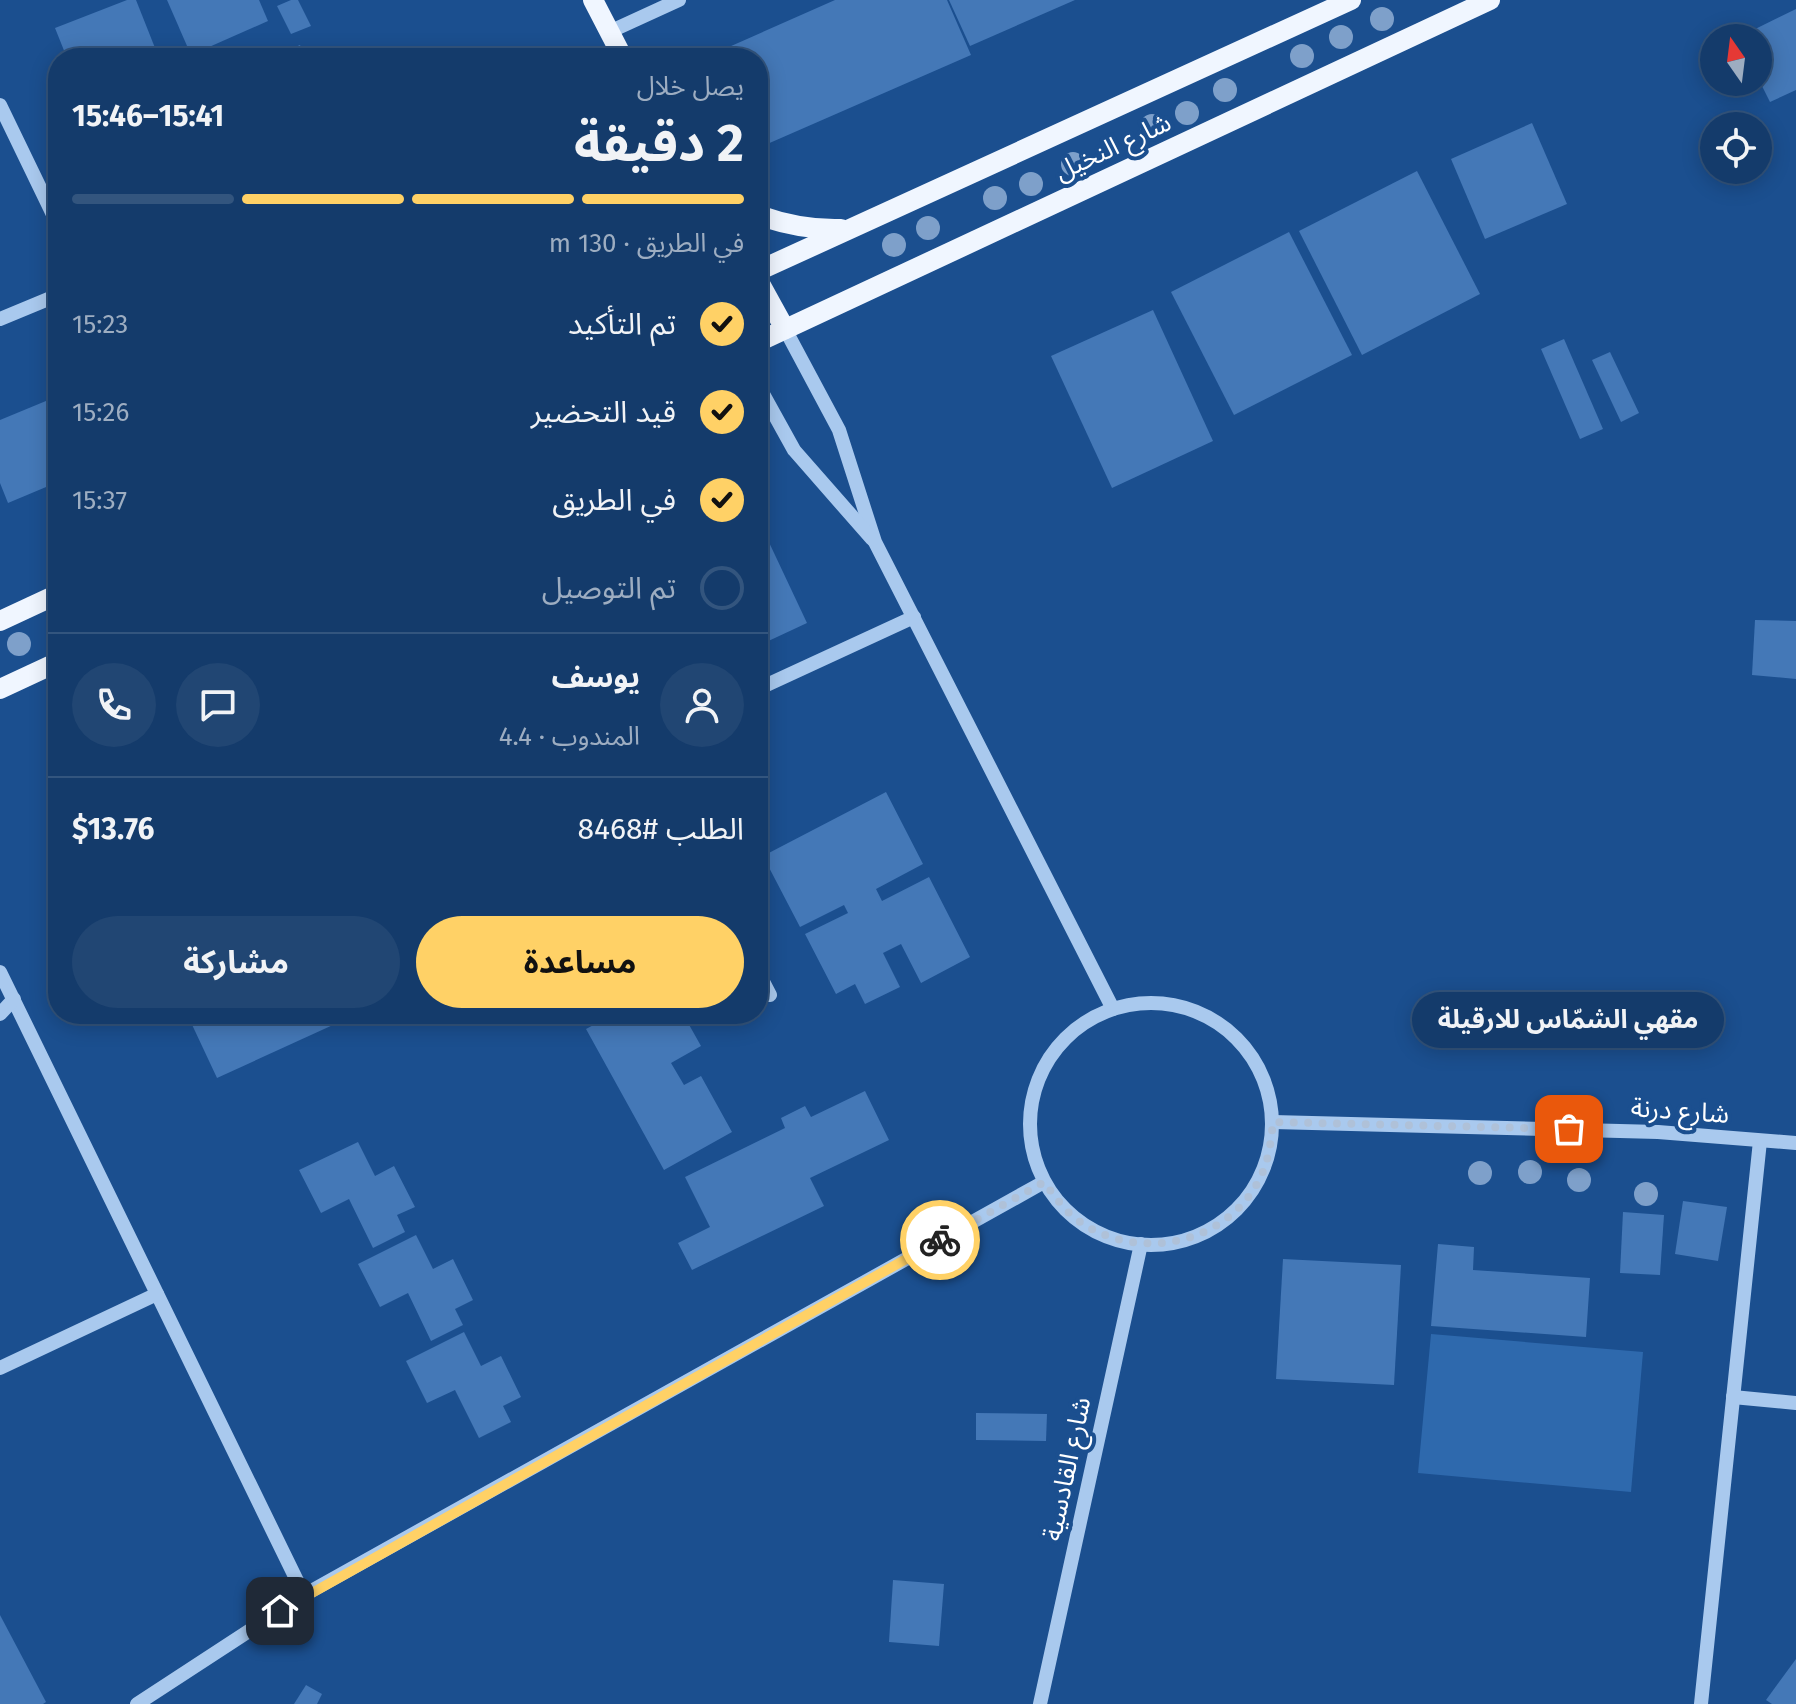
<!DOCTYPE html>
<html lang="ar">
<meta charset="utf-8">
<style>
body{margin:0;font-family:"Fira Sans","Noto Sans Arabic",sans-serif;background:#214673;color:#f1f3f6;direction:rtl;height:100vh;display:flex;flex-direction:column;font-size:30px;white-space:nowrap}
*{box-sizing:border-box;margin:0}
p{font-size:26px;color:#9dadc1}
.icon{flex:none;width:44px;height:44px;fill:none;stroke:currentColor;stroke-width:2;stroke-linecap:round;stroke-linejoin:round}
.map{position:relative;flex:1;overflow:hidden;direction:ltr}
.drawer{position:absolute;left:48px;top:48px;width:720px;height:976px;display:flex;flex-direction:column;background:#143b6b;border-radius:32px;box-shadow:0 4px 20px #0003,0 0 0 2px #33557e;direction:rtl}
.drawer>*{flex:none}
.needle{width:52px;rotate:346deg}
.controls{position:absolute;left:1700px;top:24px;display:grid;gap:16px}
.controls a{display:grid;place-items:center;width:72px;height:72px;border-radius:50%;background:#143b6b;box-shadow:0 4px 20px #0003,0 0 0 2px #33557e;font-size:40px}
.pin{position:absolute;display:grid;place-items:center;width:68px;height:68px;color:#fff;margin:-34px;border-radius:16px;box-shadow:0 4px 12px #0006}
.courier{position:absolute;display:grid;place-items:center;width:80px;height:80px;margin:-40px;border:6px solid #ffd166;border-radius:50%;background:#fff;color:#222;box-shadow:0 2px 10px #0007}
.bubble{position:absolute;height:56px;border-radius:28px;background:#143b6b;box-shadow:0 4px 20px #0003,0 0 0 2px #33557e;font-size:26px;font-weight:700;line-height:56px;text-align:center;direction:rtl}
.summary em{font-style:normal;font-weight:700}
.summary div{display:flex;flex-direction:column-reverse}
.summary{display:flex;align-items:center;justify-content:space-between;height:136px;padding:0 24px}
h1{font-size:52px;font-weight:700;line-height:60px}
.bar{display:grid;grid-template-columns:repeat(4,1fr);gap:12px 8px;align-content:center;height:96px;padding:0 24px}
.bar i{height:10px;border-radius:6px;background:#33557e}
.bar .on{background:#ffd166}
.bar p{grid-column:span 4}
.line{display:flex;align-items:center;gap:20px;padding:0 24px;border-top:2px solid #33557e}
.line div{flex:1}
.round{display:grid;place-items:center;flex:none;width:84px;height:84px;border-radius:42px;background:#214673}
ol{padding:0 24px;list-style:none}
li{display:flex;align-items:center;gap:24px;height:88px}
li p{margin-inline-start:auto}
li .icon{padding:8px;border-radius:50%;background:#ffd166;color:#111;stroke-width:4}
li:last-child{color:#9dadc1}
li i{width:44px;height:44px;border:4px solid #33557e;border-radius:50%}
.action{display:flex;gap:16px;margin-top:auto;padding:16px 24px}
.action a{flex:1;height:92px;border-radius:48px;background:#ffd166;color:#111;font-size:32px;font-weight:700;line-height:92px;text-align:center}
.action a+a{background:#214673;color:#f1f3f6}
.map>svg:first-child{display:block}
</style>
<div class="map">
<svg width="1796" height="1704" viewBox="0 0 1796 1704">
<rect width="100%" height="100%" fill="#1b4f8f"/>
<!-- green -->
<polygon fill="#2e69ad" points="1431,1334 1643,1352 1631,1492 1418,1473"/>
<!-- building -->
<g fill="#4478b7">
<polygon points="127,0 136,0 159,58 67,58 55,28"/>
<polygon points="167,0 259,0 268,21 191,55"/>
<polygon points="291,0 298,0 311,26 291,34 277,6"/>
<polygon points="835,0 947,0 971,55 765,145 758,144 758,58 704,58"/>
<polygon points="949,0 1075,0 970,46"/>
<polygon points="1796,9 1796,90 1770,102 1758,78 1758,38 1737,38"/>
<polygon points="300,45 305,58 270,58"/>
<polygon points="1532,123 1567,204 1485,239 1451,159"/>
<polygon points="1417,171 1480,294 1362,355 1299,231"/>
<polygon points="1289,232 1352,355 1234,415 1171,292"/>
<polygon points="1153,310 1213,441 1112,488 1051,356"/>
<polygon points="1564,339 1603,429 1580,439 1541,349"/>
<polygon points="1610,352 1639,413 1621,422 1592,360"/>
<polygon points="58,396 58,482 8,503 0,483 0,420"/>
<polygon points="758,519 807,623 758,646"/>
<polygon points="1755,620 1796,621 1796,679 1752,675"/>
<polygon points="886,792 923,864 876,889 882,901 929,877 970,957 921,983 901,944 883,953 900,987 865,1004 855,984 836,994 805,934 848,913 844,905 800,927 763,856"/>
<polygon points="187,1014 357,1014 217,1078"/>
<polygon points="614,1014 683,1014 701,1046 671,1063 684,1085 701,1076 732,1132 664,1170 586,1029"/>
<polygon points="865,1091 889,1140 810,1178 824,1206 692,1270 678,1243 710,1227 685,1177 785,1128 781,1118 805,1106 811,1117"/>
<polygon points="358,1142 375,1176 394,1166 415,1207 397,1215 405,1232 373,1248 349,1199 321,1213 299,1170"/>
<polygon points="1683,1201 1727,1207 1718,1261 1675,1254"/>
<polygon points="1623,1212 1664,1215 1660,1275 1620,1273"/>
<polygon points="416,1235 433,1269 453,1259 473,1300 455,1309 463,1325 431,1341 408,1293 380,1307 358,1264"/>
<polygon points="1438,1244 1474,1247 1473,1270 1590,1278 1586,1337 1431,1326"/>
<polygon points="1283,1259 1401,1265 1394,1385 1276,1379"/>
<polygon points="464,1332 481,1366 501,1356 521,1397 503,1406 511,1422 479,1438 455,1390 427,1403 406,1361"/>
<polygon points="976,1413 1047,1414 1046,1441 976,1440"/>
<polygon points="893,1580 944,1584 939,1646 889,1642"/>
<polygon points="0,1615 46,1702 43,1704 0,1704"/>
<polygon points="1796,1659 1796,1704 1772,1704 1766,1700"/>
<polygon points="306,1685 322,1694 317,1704 294,1704"/>
</g>
<g fill="none" stroke-linecap="round" stroke-linejoin="round">
<!-- minor -->
<g stroke="#a9c9ee" stroke-width="14">
<polyline points="609,32 679,0"/>
<polyline points="0,105 58,225"/>
<polyline points="0,319 58,295"/>
<polyline points="785,329 839,430 875,542 1113,1009"/>
<polyline points="758,385 794,450 872,539"/>
<polyline points="758,689 914,617"/>
<polyline points="0,972 304,1595"/>
<polyline points="758,972 770,995"/>
<circle cx="1151" cy="1124" r="121"/>
<polyline points="0,1014 14,999"/>
<polyline points="1273,1122 1658,1132 1796,1143"/>
<polyline points="0,1368 157,1294"/>
<polyline points="1733,1397 1796,1403"/>
<polyline points="137,1704 304,1595 1044,1182"/>
<polyline points="1040,1704 1141,1244"/>
<polyline points="1701,1704 1760,1141"/>
</g>
<!-- major -->
<g stroke="#f0f6ff" stroke-width="20">
<polyline points="593,0 623,58"/>
<path d="M758,215C786,225 811,230 841,229"/>
<polyline points="758,271 1351,0"/>
<polyline points="758,280 785,329"/>
<polyline points="758,342 1490,0"/>
<polyline points="0,621 58,594"/>
<polyline points="0,689 58,662"/>
</g>
</g>
<!-- trees -->
<g fill="#7ea0ca">
<circle cx="1382" cy="19" r="12"/>
<circle cx="1341" cy="37" r="12"/>
<circle cx="1302" cy="56" r="12"/>
<circle cx="1225" cy="90" r="12"/>
<circle cx="1187" cy="113" r="12"/>
<circle cx="1152" cy="126" r="12"/>
<circle cx="1073" cy="164" r="12"/>
<circle cx="1031" cy="184" r="12"/>
<circle cx="995" cy="198" r="12"/>
<circle cx="928" cy="228" r="12"/>
<circle cx="894" cy="245" r="12"/>
<circle cx="19" cy="644" r="12"/>
<circle cx="1530" cy="1172" r="12"/>
<circle cx="1480" cy="1173" r="12"/>
<circle cx="1579" cy="1180" r="12"/>
<circle cx="1646" cy="1194" r="12"/>
</g>
<g fill="none" stroke-linecap="round" stroke-linejoin="round">
<!-- done -->
<path stroke="#afc1d8" stroke-width="8" stroke-dasharray="0 14.4" d="M940,1240L1044,1182C1054,1195 1063,1209 1076,1219C1136,1264 1229,1245 1261,1176C1269,1159 1271,1141 1273,1122L1569,1129"/>
<!-- route -->
<polyline stroke="#ffd166" stroke-width="10" points="280,1611 940,1240"/>
</g>
<g text-anchor="middle" dominant-baseline="central" stroke-width="8" stroke-linejoin="round" paint-order="stroke">
<!-- street labels -->
<g font-size="26" fill="#fff" stroke="#1b4f8f">
<text transform="translate(1113 147) rotate(-25)">شارع النخيل</text>
<text transform="translate(1680 1111) rotate(4)">شارع درنة</text>
<text transform="translate(1067 1469) rotate(-78)">شارع القادسية</text>
</g>
</g>
</svg>
<div class="controls">
<a><svg class="needle" viewBox="-14 -14 28 28"><path d="M0-13l5 13h-10z" fill="#e53935"/><path d="M0 13l5-13h-10z" fill="#9dadc1"/></svg></a>
<a><svg class="icon" aria-label="locate" viewBox="0 0 24 24"><circle cx="12" cy="12" r="6"/><path d="M12 2v4M12 18v4M2 12h4M18 12h4"/></svg></a>
</div>
<div class="pin" style="left:1569px;top:1129px;background:#ea580c"><svg class="icon" aria-label="bag" viewBox="0 0 24 24"><path d="M5 8h14l-1 12H6zM9 8a3 3 0 0 1 6 0"/></svg></div>
<div class="pin" style="left:280px;top:1611px;background:#1f2937"><svg class="icon" aria-label="home" viewBox="0 0 24 24"><path d="M3 11l9-7 9 7M6 9v11h12V9"/></svg></div>
<div class="courier" style="left:940px;top:1240px"><svg class="icon" aria-label="bike" viewBox="0 0 24 24"><circle cx="6" cy="16" r="4"/><circle cx="18" cy="16" r="4"/><path d="M6 16l4-8h5l3 8M10 8l3 8H6M13 5h3"/></svg></div>
<div class="bubble" style="left:1412px;top:992px;width:312px">مقهي الشمّاس للارقيلة</div>
<section class="drawer">
<div class="summary"><div><h1>2 دقيقة</h1><p>يصل خلال</p></div><em>15:41–15:46</em></div>
<div class="bar"><i class="on"></i><i class="on"></i><i class="on"></i><i></i><p>في الطريق · 130 m</p></div>
<ol>
<li><svg class="icon" aria-label="check" viewBox="0 0 24 24"><path d="M5 12l5 5 9-10"/></svg>تم التأكيد<p>15:23</p></li>
<li><svg class="icon" aria-label="check" viewBox="0 0 24 24"><path d="M5 12l5 5 9-10"/></svg>قيد التحضير<p>15:26</p></li>
<li><svg class="icon" aria-label="check" viewBox="0 0 24 24"><path d="M5 12l5 5 9-10"/></svg>في الطريق<p>15:37</p></li>
<li><i></i>تم التوصيل</li>
</ol>
<div class="line" style="height:144px"><a class="round"><svg class="icon" aria-label="person" viewBox="0 0 24 24"><circle cx="12" cy="8" r="4"/><path d="M4 21q1-7 8-7t8 7"/></svg></a><div><b>يوسف</b><p>المندوب · 4.4</p></div><a class="round"><svg class="icon" aria-label="chat" viewBox="0 0 24 24"><path d="M4 5h16v11H9l-5 4z"/></svg></a><a class="round"><svg class="icon" aria-label="phone" viewBox="0 0 24 24"><path d="M5 4h4l2 5-3 2q2 4 5 5l2-3 5 2v4C11 20 4 13 5 4z"/></svg></a></div>
<div class="line" style="height:104px"><div>الطلب #8468</div><b>$13.76</b></div>
<div class="action"><a>مساعدة</a><a>مشاركة</a></div>
</section>
</div>
